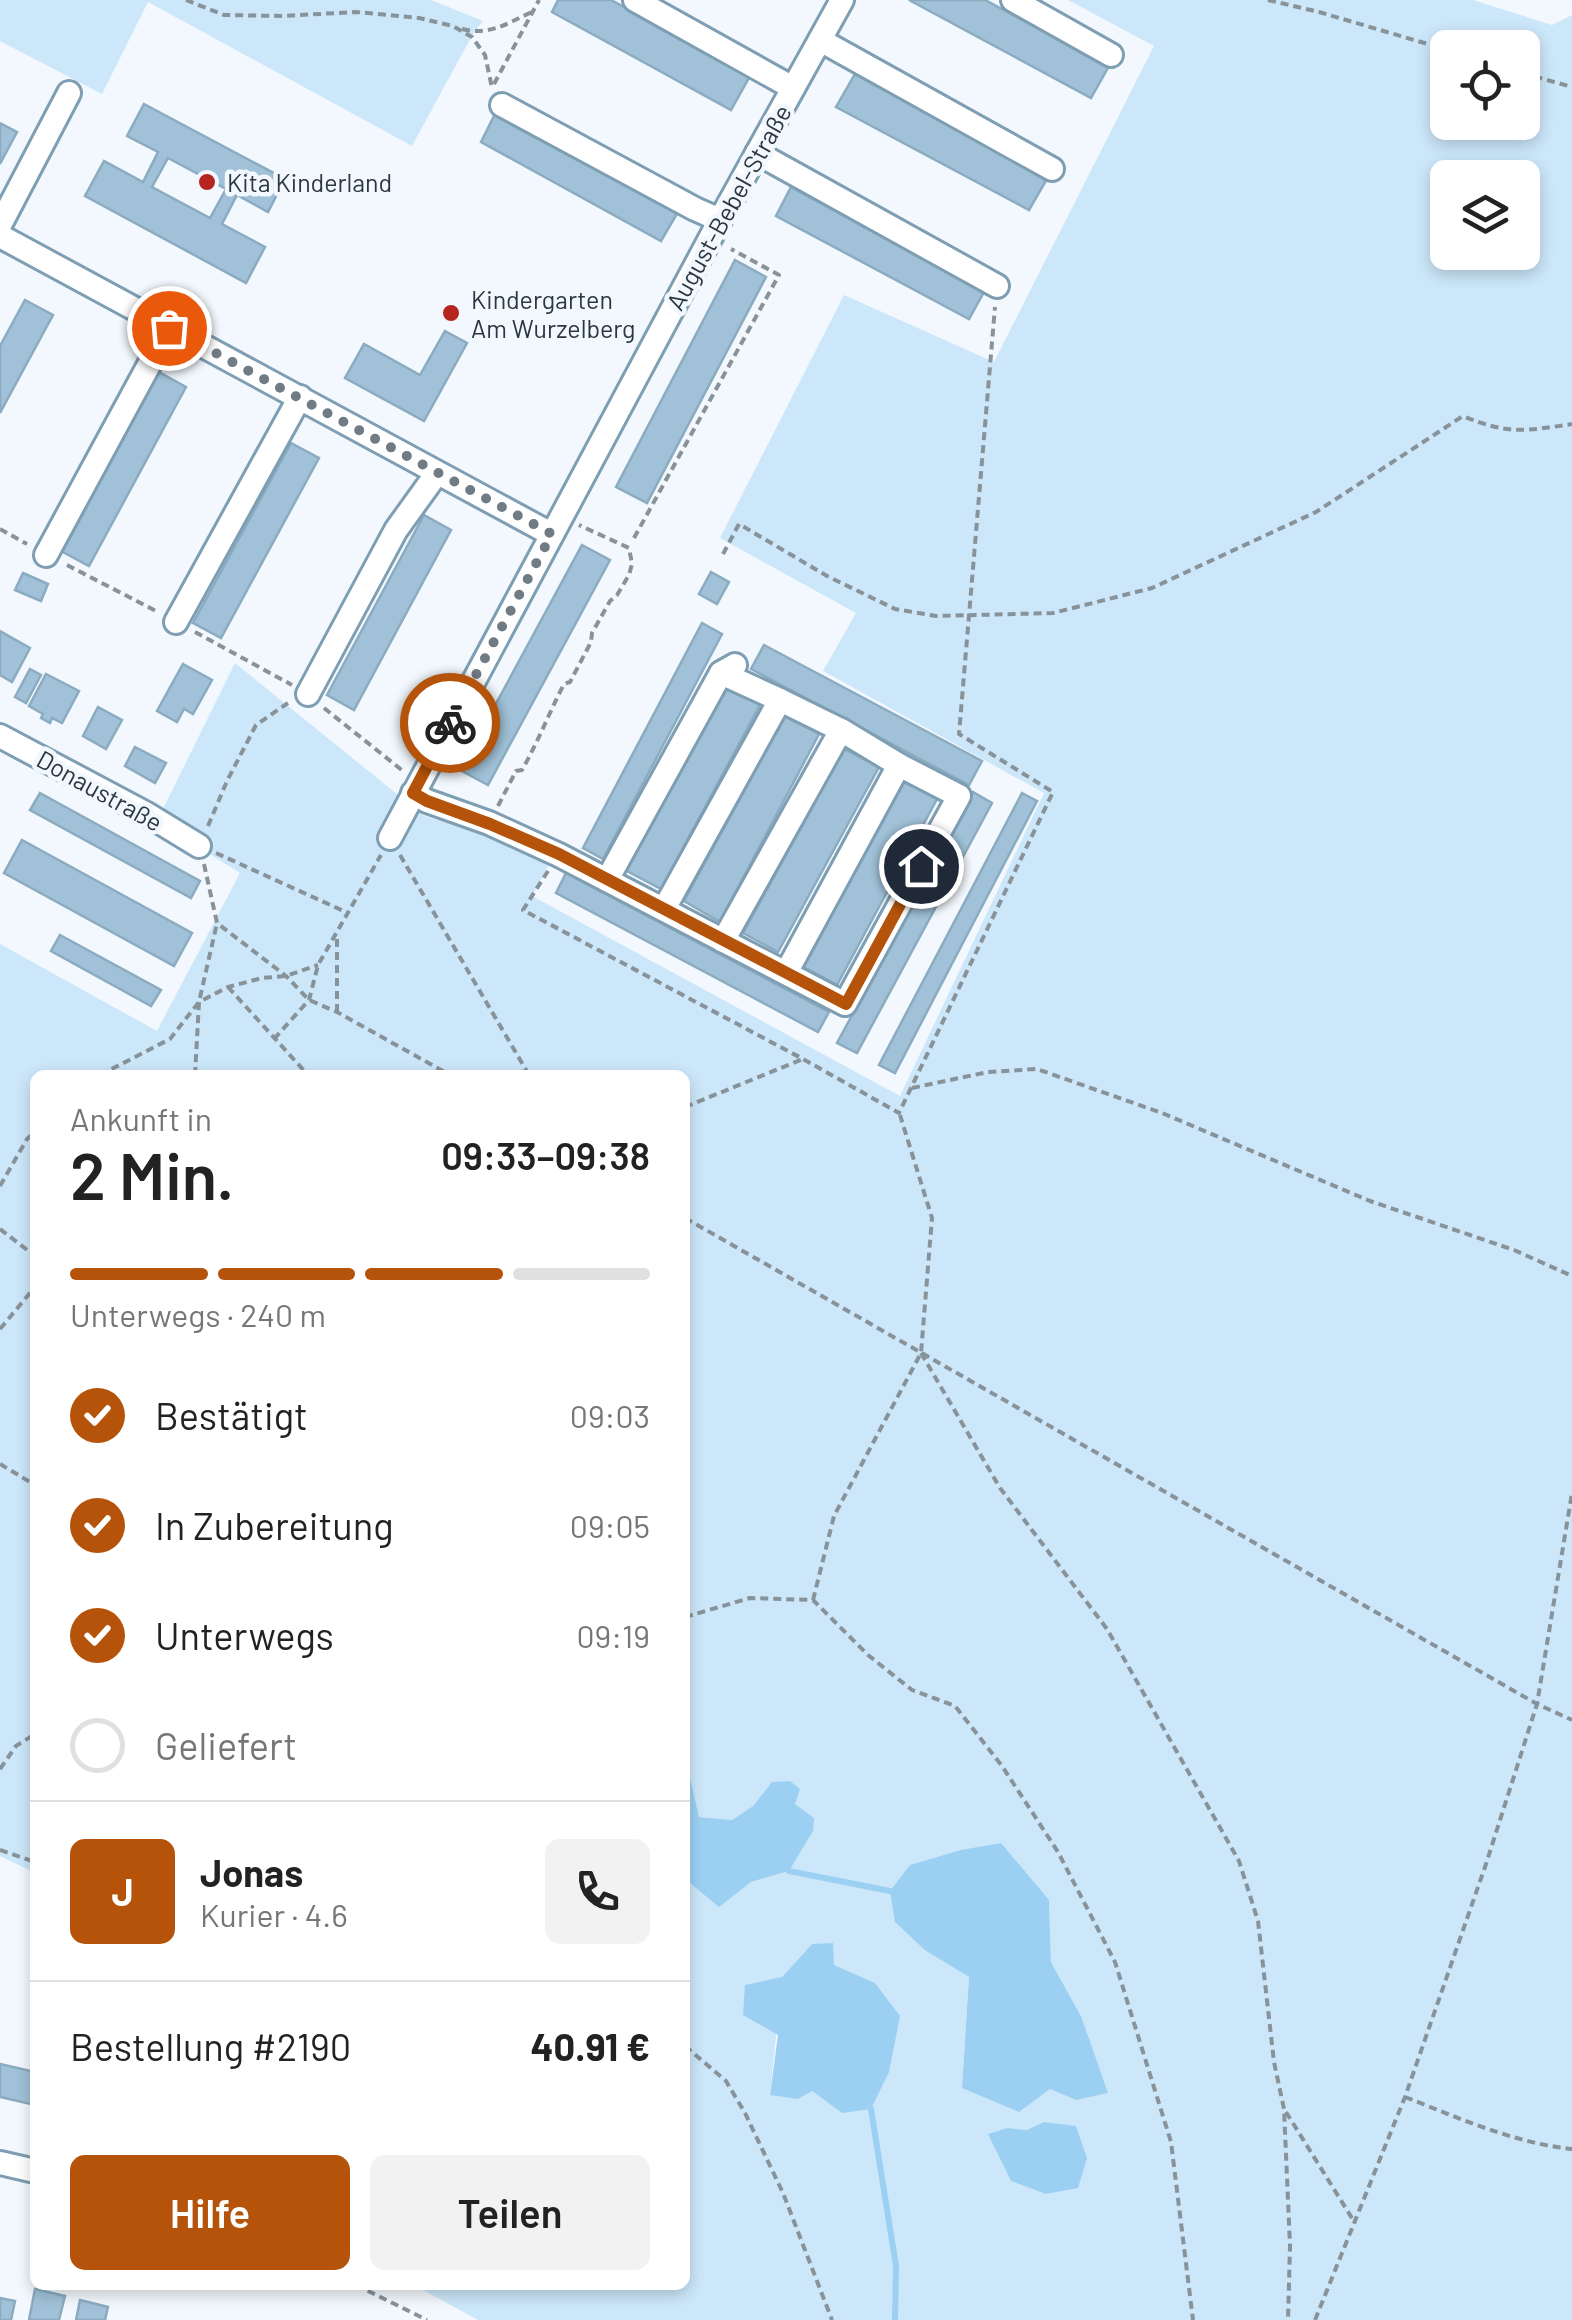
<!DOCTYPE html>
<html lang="de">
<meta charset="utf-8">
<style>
body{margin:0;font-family:Barlow,sans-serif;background:#f2f2f2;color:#222;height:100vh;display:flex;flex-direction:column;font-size:38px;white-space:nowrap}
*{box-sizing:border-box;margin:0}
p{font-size:32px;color:#767676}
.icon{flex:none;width:55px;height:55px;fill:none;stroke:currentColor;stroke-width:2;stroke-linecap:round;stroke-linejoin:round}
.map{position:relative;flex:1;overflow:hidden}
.panel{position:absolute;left:30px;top:1070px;width:660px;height:1220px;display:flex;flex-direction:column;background:#fff;border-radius:15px;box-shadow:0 5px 15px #0003}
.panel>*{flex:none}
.tools{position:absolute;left:1430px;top:30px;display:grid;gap:20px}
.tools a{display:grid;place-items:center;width:110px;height:110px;border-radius:15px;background:#fff;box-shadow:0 5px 15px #0003;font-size:50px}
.pin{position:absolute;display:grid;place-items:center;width:85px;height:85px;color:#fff;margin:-42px;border:5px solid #fff;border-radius:50%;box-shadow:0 2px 10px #0007}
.courier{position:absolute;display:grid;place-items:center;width:100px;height:100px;margin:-50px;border:8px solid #b45309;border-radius:50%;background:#fff;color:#222;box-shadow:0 2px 12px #0007}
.headline em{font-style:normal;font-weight:600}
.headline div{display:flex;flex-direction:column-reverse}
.headline{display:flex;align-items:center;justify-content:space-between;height:170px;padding:0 40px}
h1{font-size:65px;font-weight:600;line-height:75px}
.bar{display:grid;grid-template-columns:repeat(4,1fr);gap:15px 10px;align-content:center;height:120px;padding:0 40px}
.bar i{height:12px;border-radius:8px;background:#e0e0e0}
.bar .on{background:#b45309}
.bar p{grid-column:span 4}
.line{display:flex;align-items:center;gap:25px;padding:0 40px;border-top:2px solid #e0e0e0}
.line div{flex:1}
.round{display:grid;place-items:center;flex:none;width:105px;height:105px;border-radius:15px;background:#f2f2f2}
ol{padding:0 40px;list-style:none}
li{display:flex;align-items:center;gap:30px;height:110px}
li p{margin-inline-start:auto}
li .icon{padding:10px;border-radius:50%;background:#b45309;color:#fff;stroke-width:4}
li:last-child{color:#767676}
li i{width:55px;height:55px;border:5px solid #e0e0e0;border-radius:50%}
.action{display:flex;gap:20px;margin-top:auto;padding:20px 40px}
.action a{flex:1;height:115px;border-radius:15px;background:#b45309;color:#fff;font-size:40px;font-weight:600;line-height:115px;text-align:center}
.action a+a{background:#f2f2f2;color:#222}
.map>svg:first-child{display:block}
</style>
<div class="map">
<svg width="1572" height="2320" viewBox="0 0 1572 2320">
<rect width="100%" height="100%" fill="#f2f8fd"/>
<!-- green -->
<g fill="#cce7fa" fill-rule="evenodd">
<polygon points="0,0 431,0 483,21 474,32 412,146 148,2 102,94 0,41"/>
<path d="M1068,0H1473L1552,25L1572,15V2320H478L414,2285H685V1879L719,1906L751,1882L789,1871L814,1818L801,1809L772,1783L753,1806L732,1820L699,1817L685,1754V1075H35V1873L0,1856V944L157,1031L240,873L157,821L235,663L424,816L554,855L532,896L900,1096L1044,793L823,671L856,613L720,538L844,295L994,362L1154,46ZM1448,48H1522V122H1448ZM1448,178H1522V252H1448ZM1049,1900L1051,1962L1081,2016L1076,2100L1050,2088H962L969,1977L926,1951ZM812,1944L833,1965L875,1983L842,2113L812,2091L770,2095L782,1977ZM1007,2128L1027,2130L1011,2181L989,2134Z"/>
</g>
<!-- water -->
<g fill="#9cd0f3">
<polygon points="685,1754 699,1817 732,1820 753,1806 772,1782 790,1781 800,1789 795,1804 814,1818 813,1831 789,1871 751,1882 719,1907 685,1879"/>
<polygon points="1001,1843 1049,1900 1051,1962 1081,2016 1108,2093 1076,2100 1050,2089 1019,2112 962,2088 969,1977 926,1951 895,1922 890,1891 910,1865 961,1850"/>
<polygon points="833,1943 834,1965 875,1983 900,2016 889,2072 871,2109 842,2113 812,2091 798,2099 770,2095 778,2035 743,2015 745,1985 782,1977 812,1944"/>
<polygon points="1044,2122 1076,2126 1087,2158 1078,2188 1046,2194 1011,2181 988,2134 1007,2128 1027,2130"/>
</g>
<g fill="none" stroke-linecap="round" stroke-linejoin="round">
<!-- stream -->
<g stroke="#9cd0f3" stroke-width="6">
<polyline points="789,1871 890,1891"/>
<polyline points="871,2109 896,2266 895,2320"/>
</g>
</g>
<!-- building -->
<g fill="#a0c1d7" stroke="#8aabc0" stroke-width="2.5" fill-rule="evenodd">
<polygon points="558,0 611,0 750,76 731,110 552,12"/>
<polygon points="909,0 985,0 1109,66 1091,98"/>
<polygon points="855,74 1047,179 1029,210 836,107"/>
<path d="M144,104L285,179L268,212L237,195L222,224L265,247L246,283L85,196L104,161L143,182L158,152L127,136ZM168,158L226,189L210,218L152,187Z"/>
<polygon points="496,112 678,212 661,241 481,142"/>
<polygon points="0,123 17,132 0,164"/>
<polygon points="791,187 984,292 969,319 776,216"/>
<polygon points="735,260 766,277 647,503 616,487"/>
<polygon points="25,300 53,315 0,413 0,346"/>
<polygon points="445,331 467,343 424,421 345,378 364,344 420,375"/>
<polygon points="159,372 186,387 89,566 61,551"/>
<polygon points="291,443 319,458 221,638 193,623"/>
<polygon points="424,515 451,530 354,710 327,695"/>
<polygon points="582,545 610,560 488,785 460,770"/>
<polygon points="711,572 729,582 717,604 699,594"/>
<polygon points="23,573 48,584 41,601 15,590"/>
<polygon points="702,623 722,634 603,859 583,848"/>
<polygon points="0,631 30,648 12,682 0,675"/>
<polygon points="764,645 982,761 969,785 751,669"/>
<polygon points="183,664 212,680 193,714 184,709 177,722 157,711"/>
<polygon points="30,669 41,675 26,703 15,697"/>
<polygon points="46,674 79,691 62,723 52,718 50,723 41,718 43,714 29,706"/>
<polygon points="726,685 761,703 661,889 625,870"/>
<polygon points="98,707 122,720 106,749 83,736"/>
<polygon points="785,716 819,734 720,922 684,901"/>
<polygon points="135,747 166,763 155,783 125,766"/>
<polygon points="844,749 879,767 778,952 743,933"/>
<polygon points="903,780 937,799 837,985 802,966"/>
<polygon points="973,792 992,803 857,1053 837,1043"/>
<polygon points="40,793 200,881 191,898 30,810"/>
<polygon points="1022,793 1037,801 895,1073 879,1065"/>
<polygon points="22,840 192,933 174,966 4,873"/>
<polygon points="566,873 829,1012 818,1032 556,893"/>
<polygon points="60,935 161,990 151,1006 51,951"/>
<polygon points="0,2064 35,2072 35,2105 0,2097"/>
<polygon points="35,2289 65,2296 59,2320 29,2320"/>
<polygon points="0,2298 15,2301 11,2320 0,2320"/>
<polygon points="80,2300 108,2307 105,2320 76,2320"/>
</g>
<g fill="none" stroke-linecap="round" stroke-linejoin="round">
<defs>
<g id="minor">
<polyline points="635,0 793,88"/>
<polyline points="1013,0 1111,55"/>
<polyline points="820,40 1052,169"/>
<polyline points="502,105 695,209 720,220"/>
<polyline points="757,153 997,286"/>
<polyline points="0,225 69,93"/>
<polyline points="0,236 551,534"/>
<polyline points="46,555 169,328"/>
<polyline points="176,622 300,397"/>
<polyline points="308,694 396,530 437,473"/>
<polyline points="0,736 145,813 199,846"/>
<polyline points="413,793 427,801 489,823 559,855 845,1004 959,796 899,765"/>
<polyline points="390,838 720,220 842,0"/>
<polyline points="607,880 721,673 735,665"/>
<polyline points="664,909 780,700 721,673"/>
<polyline points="723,941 841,730 780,700"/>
<polyline points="786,973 899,765 841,730"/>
<polyline points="0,2163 35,2171"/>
</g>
</defs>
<!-- minor casing -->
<use href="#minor" stroke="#7e9eb3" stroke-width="28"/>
<!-- path -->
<g stroke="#889299" stroke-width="4" stroke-dasharray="8 5" stroke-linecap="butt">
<polyline points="186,0 224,15 282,16 356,12 419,18 453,26 472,37 485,55 492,88"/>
<polyline points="1268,0 1319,12 1448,50"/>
<path d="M462,29C491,36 507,23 532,12"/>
<polyline points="1522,73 1572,87"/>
<polyline points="494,84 539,0"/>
<polyline points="0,529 27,544"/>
<polyline points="634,538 779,275 731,249"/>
<path d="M723,554L739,524L827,576L895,609L936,616L1053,613L1152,588L1316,512L1463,416C1508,435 1526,431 1572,424"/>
<polyline points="67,565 156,611"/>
<polyline points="195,632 292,685"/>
<polyline points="324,708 403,771"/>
<path d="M498,806L516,771L522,770C538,742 549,713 564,684L570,682L591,642L592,633L610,601L617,595L629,575L632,564L629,548L579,525"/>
<polyline points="208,826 227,781 256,725 288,703"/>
<polyline points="216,853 348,913"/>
<polyline points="400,855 529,1075"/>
<polyline points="204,864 217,923 286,976 309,1000 337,1012 450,1075"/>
<polyline points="548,871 523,910 803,1059 899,1113 1053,792 959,734 995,307"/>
<polyline points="228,987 308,1075"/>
<polyline points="337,1012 337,937"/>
<polyline points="274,1039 309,1000 318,965 381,855"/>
<polyline points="100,1075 170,1039 199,1002 217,923"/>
<polyline points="195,1075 199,1002 228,987 262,978 286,976 318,965"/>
<polyline points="912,1088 988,1072 1037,1069 1162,1113 1370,1201 1514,1250 1572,1276"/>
<polyline points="685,1107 803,1059"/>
<polyline points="0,1186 27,1139 35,1132"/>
<polyline points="685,1218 1537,1704 1572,1720"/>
<polyline points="0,1229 35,1256"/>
<polyline points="0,1329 35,1287"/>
<polyline points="921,1353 1000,1488 1107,1629 1239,1861 1258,1921 1274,2062 1284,2109 1290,2246 1288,2320"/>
<polyline points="0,1464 35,1485"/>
<polyline points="813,1600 834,1516 921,1353 932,1218 900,1115"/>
<polyline points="685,1617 750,1598 813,1600 868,1655 912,1690 955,1706 1002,1766 1058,1852 1115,1962 1171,2142 1193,2320"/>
<polyline points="0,1769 16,1746 35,1734"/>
<polyline points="0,1850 35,1862"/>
<polyline points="685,2046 726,2081 745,2113 783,2193 832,2320"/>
<path d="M1405,2097C1459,2118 1514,2143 1572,2149"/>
<polyline points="1286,2112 1355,2223"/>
<polyline points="356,2285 427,2320"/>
<polyline points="1315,2320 1405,2097 1486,1864 1537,1704 1572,1493"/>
</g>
<!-- minor -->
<use href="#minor" stroke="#fff" stroke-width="22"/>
</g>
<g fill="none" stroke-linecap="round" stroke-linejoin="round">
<!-- done -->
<polyline stroke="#717b83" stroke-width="10" stroke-dasharray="0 18" points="169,328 552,534 450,723"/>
<!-- route -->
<polyline stroke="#b45309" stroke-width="12" points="450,723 413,793 427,801 490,824 559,854 846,1004 921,866"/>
</g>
<!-- markers -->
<g fill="#b42520" stroke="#f2f8fd" stroke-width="4">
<circle cx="207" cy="182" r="10"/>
<circle cx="451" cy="313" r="10"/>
</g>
<g text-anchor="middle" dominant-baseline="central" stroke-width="9" stroke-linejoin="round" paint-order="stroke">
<!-- poi labels -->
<g font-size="25" fill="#2b3841" stroke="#f2f8fd" text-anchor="start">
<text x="227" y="182">Kita Kinderland</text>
<text x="471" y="299">Kindergarten<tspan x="471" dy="29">Am Wurzelberg</tspan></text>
</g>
<!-- street labels -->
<g font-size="25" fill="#2b3841" stroke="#f2f8fd">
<text transform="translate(728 207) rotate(-61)">August-Bebel-Straße</text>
<text transform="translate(100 790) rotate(29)">Donaustraße</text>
</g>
</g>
</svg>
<div class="tools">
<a><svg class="icon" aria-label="locate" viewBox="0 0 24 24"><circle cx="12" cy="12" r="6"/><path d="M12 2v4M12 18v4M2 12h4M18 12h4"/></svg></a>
<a><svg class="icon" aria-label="layers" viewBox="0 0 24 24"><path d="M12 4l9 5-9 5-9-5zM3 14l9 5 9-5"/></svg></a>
</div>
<div class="pin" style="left:169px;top:328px;background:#ea580c"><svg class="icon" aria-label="bag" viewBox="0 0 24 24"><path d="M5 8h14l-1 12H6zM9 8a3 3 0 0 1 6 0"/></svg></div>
<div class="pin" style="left:921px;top:866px;background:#1f2937"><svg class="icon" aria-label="home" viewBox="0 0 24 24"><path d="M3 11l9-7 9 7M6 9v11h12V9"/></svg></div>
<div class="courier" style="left:450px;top:723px"><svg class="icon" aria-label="bike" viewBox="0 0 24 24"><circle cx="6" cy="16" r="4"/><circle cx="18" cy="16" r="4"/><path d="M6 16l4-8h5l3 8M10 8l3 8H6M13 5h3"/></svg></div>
<section class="panel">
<div class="headline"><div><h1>2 Min.</h1><p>Ankunft in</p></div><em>09:33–09:38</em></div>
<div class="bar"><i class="on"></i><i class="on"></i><i class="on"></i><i></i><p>Unterwegs · 240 m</p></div>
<ol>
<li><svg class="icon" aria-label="check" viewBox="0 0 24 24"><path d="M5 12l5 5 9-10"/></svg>Bestätigt<p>09:03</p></li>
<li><svg class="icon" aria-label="check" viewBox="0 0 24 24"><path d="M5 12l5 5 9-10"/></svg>In Zubereitung<p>09:05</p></li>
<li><svg class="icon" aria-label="check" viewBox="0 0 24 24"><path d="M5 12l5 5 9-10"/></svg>Unterwegs<p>09:19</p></li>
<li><i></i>Geliefert</li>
</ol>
<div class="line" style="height:180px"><b class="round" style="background:#b45309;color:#fff">J</b><div><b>Jonas</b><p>Kurier · 4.6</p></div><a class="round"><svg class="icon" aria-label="phone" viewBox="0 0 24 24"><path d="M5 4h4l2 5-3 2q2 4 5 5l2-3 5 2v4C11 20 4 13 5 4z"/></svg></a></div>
<div class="line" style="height:130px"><div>Bestellung #2190</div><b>40.91 €</b></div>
<div class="action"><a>Hilfe</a><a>Teilen</a></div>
</section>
</div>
